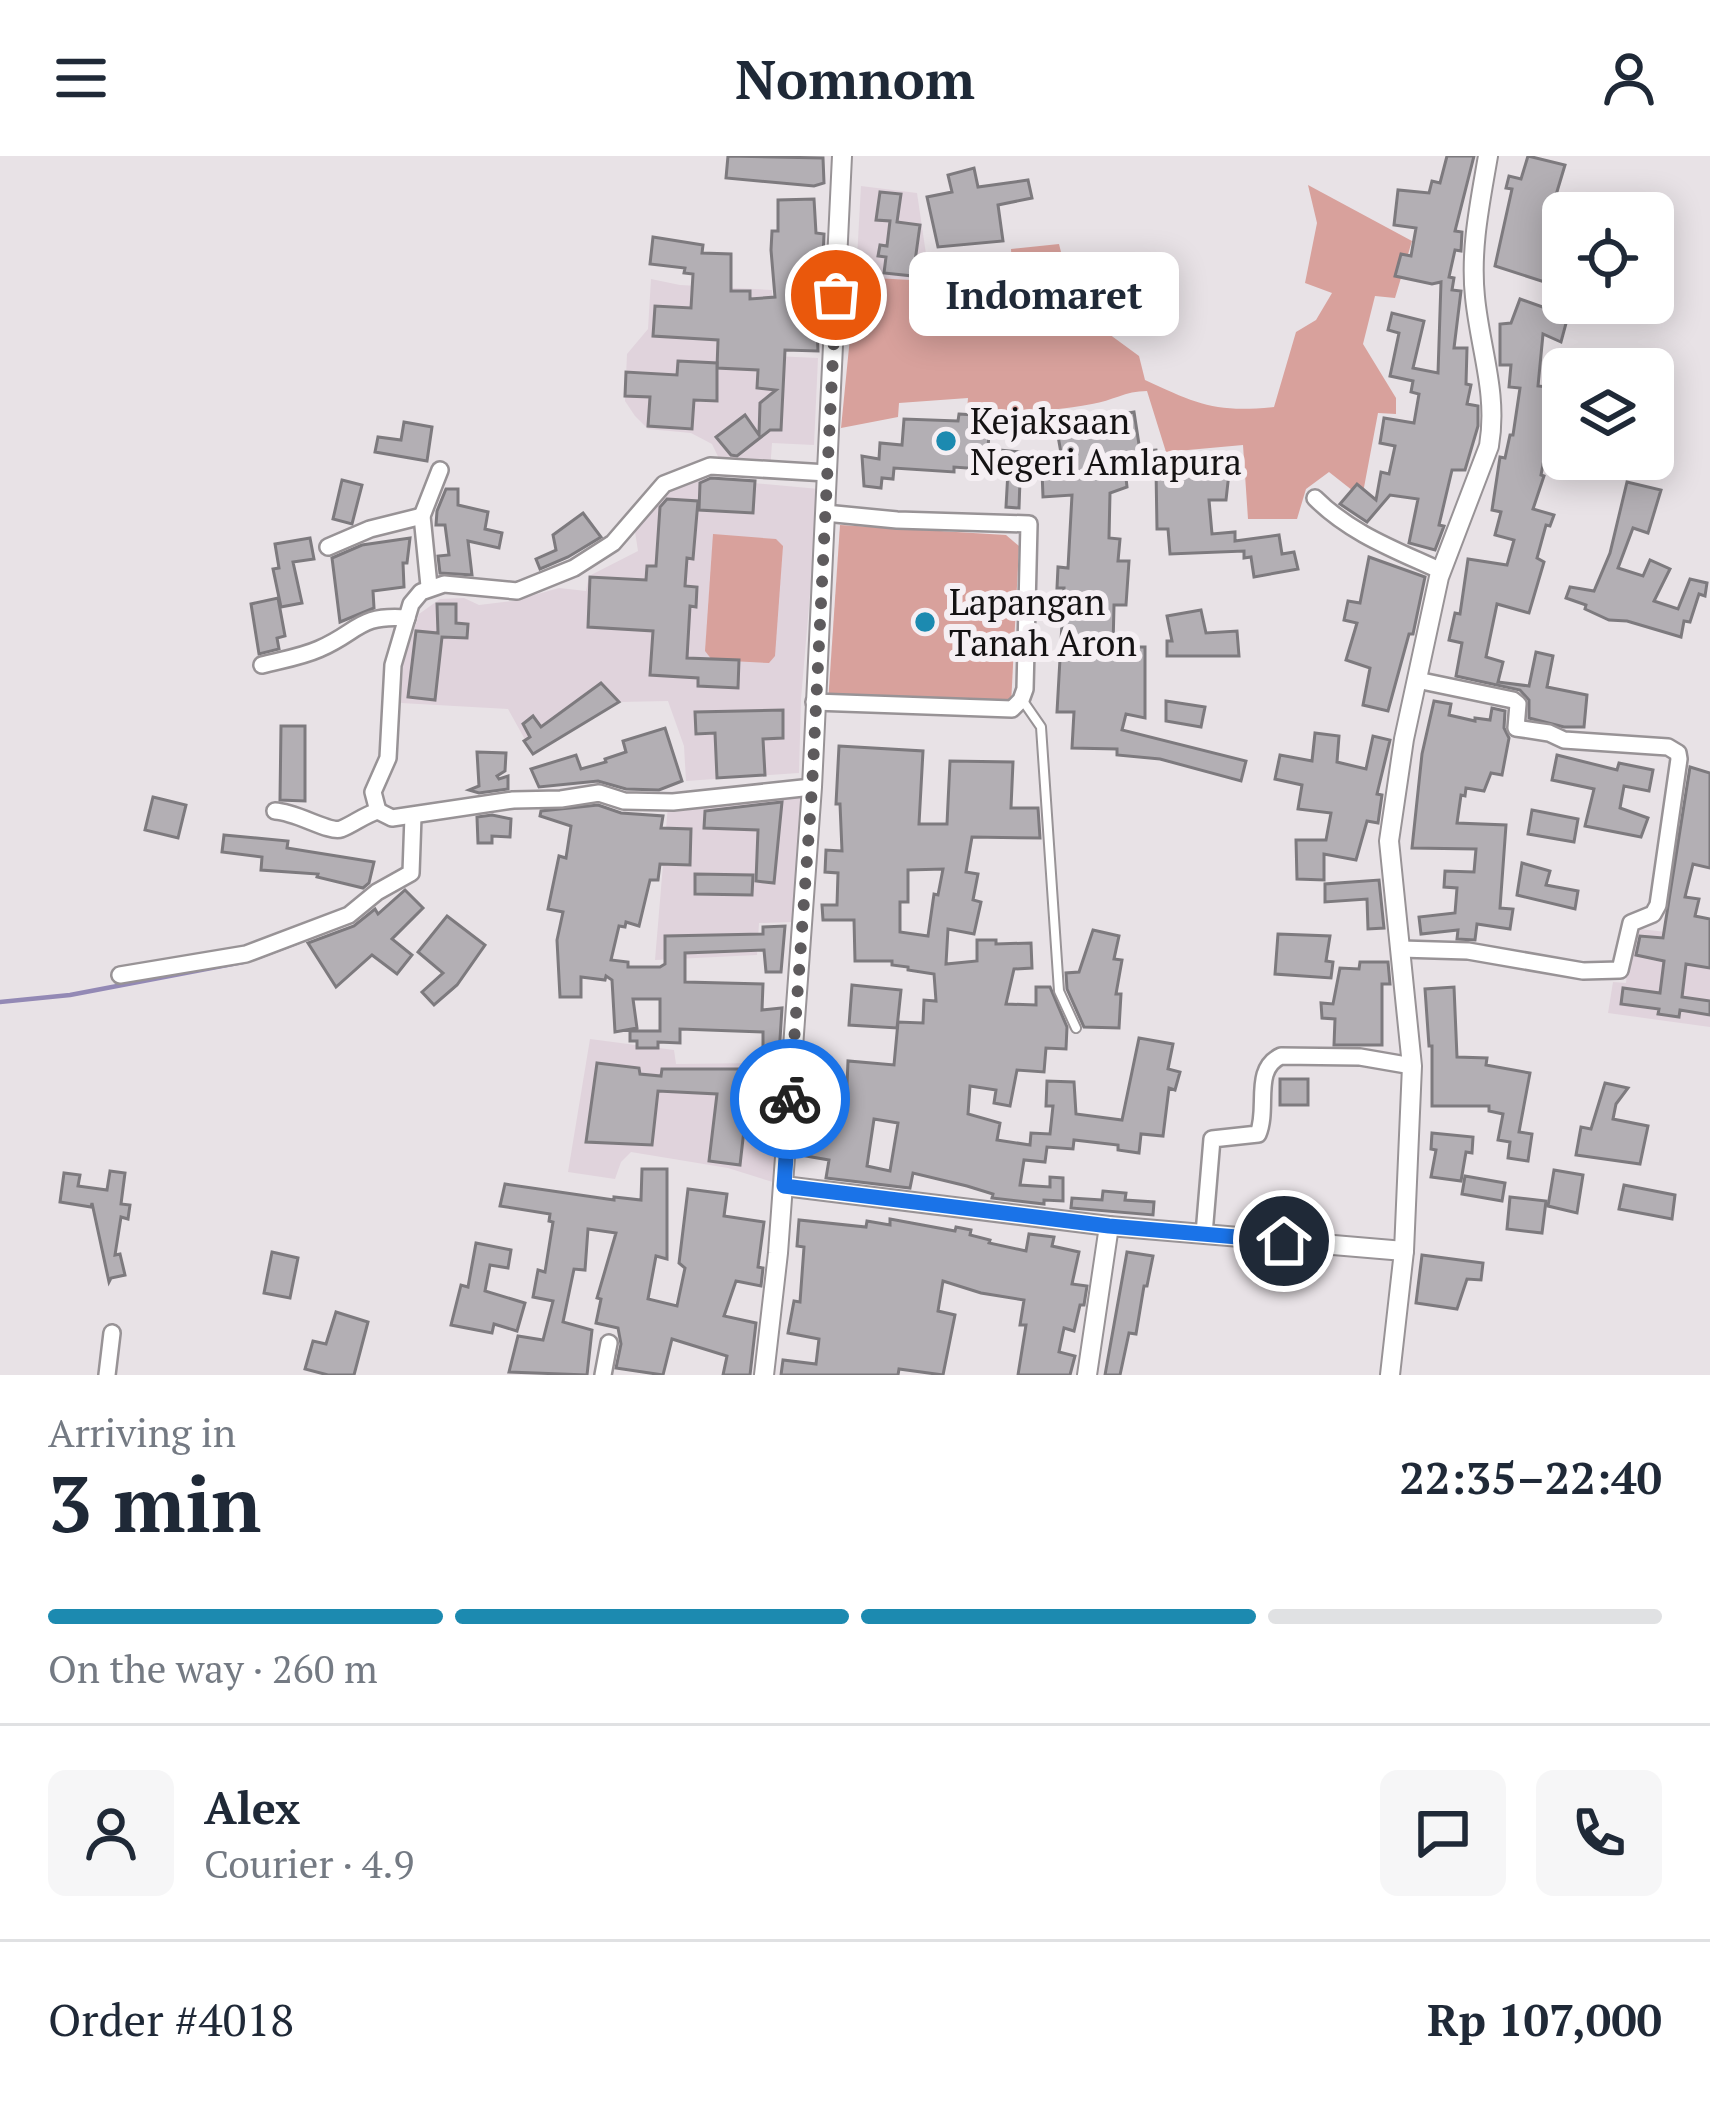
<!DOCTYPE html>
<meta charset="utf-8">
<style>
body{margin:0;font-family:"PT Serif",serif;background:#f6f6f7;color:#1f2937;height:100vh;display:flex;flex-direction:column;font-size:45px;white-space:nowrap}
*{box-sizing:border-box;margin:0}
p{font-size:39px;color:#747a83}
.icon{flex:none;width:66px;height:66px;fill:none;stroke:currentColor;stroke-width:2;stroke-linecap:round;stroke-linejoin:round}
.map{position:relative;height:1219px;overflow:hidden}
.side{display:flex;flex-direction:column;background:#fff;flex:1}
.side>*{flex:none}
.buttons{position:absolute;left:1542px;top:36px;display:grid;gap:24px}
.buttons a{display:grid;place-items:center;width:132px;height:132px;border-radius:18px;background:#fff;box-shadow:0 6px 30px #0003;font-size:60px}
.pin{position:absolute;display:grid;place-items:center;width:102px;height:102px;color:#fff;margin:-51px;border:6px solid #fff;border-radius:50%;box-shadow:0 3px 12px #0007}
.courier{position:absolute;display:grid;place-items:center;width:120px;height:120px;margin:-60px;border:9px solid #1a73e8;border-radius:50%;background:#fff;color:#222;box-shadow:0 3px 15px #0007}
.bubble{position:absolute;height:84px;border-radius:18px;background:#fff;box-shadow:0 6px 30px #0003;font-size:39px;font-weight:800;line-height:84px;text-align:center}
.headline em{font-style:normal;font-weight:800}
.headline div{display:flex;flex-direction:column-reverse}
.headline{display:flex;align-items:center;justify-content:space-between;height:204px;padding:0 48px}
h1{font-size:78px;font-weight:800;line-height:90px}
.bar{display:grid;grid-template-columns:repeat(4,1fr);gap:18px 12px;align-content:center;height:144px;padding:0 48px}
.bar i{height:15px;border-radius:9px;background:#e0e1e3}
.bar .selected{background:#1c8ab0}
.bar p{grid-column:span 4}
.line{display:flex;align-items:center;gap:30px;padding:0 48px;border-top:3px solid #e0e1e3}
.line div{flex:1}
.round{display:grid;place-items:center;flex:none;width:126px;height:126px;border-radius:18px;background:#f6f6f7}
header{display:flex;justify-content:space-between;align-items:center;height:156px;padding:0 48px;background:#fff;font-size:54px;font-weight:800}
.map>svg:first-child{display:block}
</style>
<header><svg class="icon" aria-label="menu" viewBox="0 0 24 24"><path d="M4 6h16M4 12h16M4 18h16"/></svg>Nomnom<svg class="icon" aria-label="person" viewBox="0 0 24 24"><circle cx="12" cy="8" r="4"/><path d="M4 21q1-7 8-7t8 7"/></svg></header>
<div class="map">
<svg width="1710" height="1219" viewBox="0 0 1710 1219">
<rect width="100%" height="100%" fill="#e8e2e6"/>
<!-- built -->
<g fill="#e0d3dc">
<polygon points="861,30 917,37 930,125 856,121"/>
<polygon points="651,123 680,129 772,134 773,200 818,202 814,289 772,287 770,315 723,311 712,288 691,277 648,273 635,260 625,245 627,198 648,173"/>
<polygon points="700,322 819,333 801,543 799,617 686,625 684,590 668,545 619,546 533,598 508,553 401,547 403,509 419,458 440,443 464,442 479,449 513,445 559,432 586,435 589,420 638,395 634,369 657,341 681,326"/>
<polygon points="803,635 792,766 759,767 757,799 655,804 668,649"/>
<polygon points="1631,772 1684,778 1710,786 1710,871 1608,857 1613,826 1626,827"/>
<polygon points="590,883 674,894 676,908 757,907 786,913 778,964 776,1027 728,1012 631,996 621,1006 615,1023 568,1016"/>
</g>
<!-- green -->
<g fill="#d8a19c">
<path d="M1308,29L1412,85L1395,142L1375,140L1363,188L1396,242V258L1378,257L1362,342L1329,316L1306,333L1297,363H1248L1243,289L1166,296L1147,235C1125,235 1112,245 1092,248C1049,256 1011,257 967,254L968,242L899,247L898,261L841,272L856,121L930,125L962,144L1013,140L1011,93L1059,88L1079,168L1109,178L1139,200L1145,224C1197,248 1215,257 1274,251L1296,176L1316,164L1332,137L1305,127L1317,67Z"/>
<polygon points="840,369 1006,379 1019,390 1011,549 828,547"/>
<polygon points="713,378 776,383 783,390 775,500 769,507 712,504 705,495"/>
</g>
<g fill="none" stroke-linecap="round" stroke-linejoin="round">
<!-- stream -->
<g stroke="#9389b5" stroke-width="4.5">
<polyline points="259,801 299,786"/>
<polyline points="0,846 70,839 243,806"/>
</g>
</g>
<!-- building -->
<g fill="#b3afb4" stroke="#7d7a7e" stroke-width="3" fill-rule="evenodd">
<polygon points="728,0 823,2 824,27 814,30 726,22"/>
<polygon points="1447,0 1474,0 1455,75 1462,76 1461,95 1455,94 1449,121 1454,122 1452,134 1461,135 1454,192 1467,192 1466,228 1471,229 1467,248 1478,250 1478,270 1465,314 1452,314 1439,369 1444,370 1435,394 1409,387 1418,343 1390,339 1367,366 1340,348 1357,328 1376,344 1381,316 1389,318 1395,290 1380,287 1384,262 1414,267 1419,238 1411,236 1413,225 1390,220 1399,177 1388,174 1392,157 1424,165 1413,212 1438,217 1441,126 1432,128 1395,120 1401,98 1411,100 1416,72 1394,69 1398,34 1429,37 1432,25 1440,27"/>
<polygon points="1528,0 1565,9 1556,39 1599,57 1563,57 1563,132 1495,110 1512,33 1506,32 1509,20 1521,23"/>
<polygon points="974,12 978,31 1028,24 1032,42 998,49 1003,85 938,91 927,41 952,36 948,19"/>
<polygon points="880,36 901,38 897,66 920,69 913,120 884,117 886,101 878,100 880,89 887,90 890,65 876,64"/>
<polygon points="814,43 816,77 824,78 822,126 815,126 818,195 785,194 781,274 770,274 737,300 731,299 716,281 745,259 759,279 760,247 776,234 757,232 758,214 717,212 718,184 653,180 655,150 691,152 693,118 684,117 685,112 650,108 653,81 703,89 702,97 731,98 731,135 750,135 750,143 775,141 771,94 772,75 778,75 778,44"/>
<polygon points="1520,143 1568,160 1561,186 1543,178 1538,230 1548,231 1547,249 1563,251 1563,301 1545,298 1541,319 1544,320 1533,353 1554,359 1550,370 1546,369 1537,402 1544,406 1529,457 1497,448 1486,501 1503,506 1498,526 1529,530 1536,496 1553,500 1547,531 1587,539 1584,571 1564,571 1529,562 1529,544 1520,534 1456,520 1462,487 1449,484 1455,457 1460,458 1468,403 1507,409 1514,384 1495,379 1501,356 1492,354 1500,301 1505,302 1510,279 1513,279 1520,232 1509,231 1511,209 1500,209 1500,168 1511,167"/>
<polygon points="678,205 717,207 717,245 694,244 692,273 648,270 650,241 625,240 626,216 677,219"/>
<polygon points="1134,256 1140,295 1156,294 1158,311 1125,313 1127,331 1110,337 1109,382 1120,383 1118,405 1129,405 1126,449 1114,449 1113,491 1145,491 1145,562 1126,558 1122,574 1246,605 1241,625 1160,603 1117,599 1117,593 1072,592 1074,556 1057,556 1064,432 1057,432 1058,411 1068,412 1072,339 1043,341 1042,315 1064,314 1058,280 1107,272 1106,261"/>
<polygon points="959,258 990,260 988,293 1021,296 1019,352 1006,351 1008,315 954,311 954,316 894,312 893,323 882,322 881,332 864,330 862,300 879,303 880,287 902,289 904,263 958,265"/>
<polygon points="404,266 432,271 427,305 375,296 378,281 401,284"/>
<polygon points="1191,306 1230,308 1226,344 1209,344 1212,378 1235,376 1235,385 1279,379 1282,398 1294,396 1298,413 1254,421 1251,401 1244,402 1244,395 1170,398 1168,373 1157,373 1156,313 1190,312"/>
<polygon points="711,322 755,325 753,357 699,354 700,327"/>
<polygon points="342,324 362,329 352,368 333,363"/>
<polygon points="1627,326 1661,334 1648,377 1633,372 1618,412 1643,420 1650,404 1670,413 1654,445 1678,453 1690,423 1707,427 1705,440 1699,438 1690,466 1684,465 1681,481 1627,465 1609,464 1585,453 1586,449 1566,442 1570,431 1594,435 1610,397"/>
<polygon points="446,333 458,333 458,349 488,356 485,373 502,377 499,392 468,385 472,419 440,417 438,400 449,399 445,369 436,369 437,355"/>
<polygon points="667,343 698,345 693,403 687,402 685,430 697,431 696,451 690,450 687,502 739,504 738,532 698,530 698,522 650,519 653,475 588,471 590,421 646,424 647,410 656,410 660,351"/>
<polygon points="583,357 601,381 568,401 540,413 536,403 556,394 553,379"/>
<polygon points="310,382 314,403 293,406 302,447 281,451 273,413 279,412 275,388"/>
<polygon points="410,382 407,407 403,407 404,431 373,435 374,452 340,466 332,402 362,389"/>
<polygon points="1369,401 1425,421 1413,478 1409,478 1388,555 1363,549 1370,512 1346,504 1357,467 1344,464 1348,445 1360,447"/>
<polygon points="278,442 285,480 277,482 279,493 259,498 251,448"/>
<polygon points="437,448 456,448 456,467 468,468 467,482 442,481 435,544 408,541 416,475 438,477"/>
<polygon points="1201,454 1206,477 1237,475 1239,500 1167,500 1167,485 1172,485 1167,460"/>
<polygon points="601,527 619,546 533,598 524,585 530,581 523,568 533,560 541,571"/>
<polygon points="1166,545 1205,551 1201,571 1166,565"/>
<polygon points="1434,545 1451,548 1449,559 1475,565 1475,562 1490,564 1492,552 1505,555 1504,572 1509,582 1502,619 1491,617 1484,635 1466,632 1465,640 1461,639 1457,667 1506,669 1500,752 1513,753 1510,773 1477,768 1475,784 1457,783 1458,774 1421,778 1419,761 1455,757 1457,732 1444,731 1445,715 1474,716 1476,693 1412,692 1422,598"/>
<polygon points="783,554 783,582 763,583 765,619 717,622 715,577 696,578 695,556"/>
<polygon points="281,570 305,570 305,645 280,644"/>
<polygon points="665,572 682,625 659,634 626,633 598,625 539,631 531,613 576,599 581,613 606,606 605,603 626,596 623,585"/>
<polygon points="1315,577 1339,580 1337,606 1366,613 1373,580 1390,584 1377,638 1382,639 1378,667 1367,665 1356,704 1324,698 1324,724 1297,723 1296,684 1326,684 1331,657 1298,653 1302,629 1275,623 1280,599 1312,605"/>
<path d="M839,590L923,595L919,668H947L950,605L1013,606L1011,652H1038L1040,682L972,681L966,716L978,718L973,744L981,746L974,778L948,773L946,808L977,805V784H996V788L1031,787L1032,812L1014,813L1006,848L1036,849V831H1050L1067,871L1066,893L1046,892L1044,916L1017,914L1010,950L994,947L996,934L970,930L968,958L1000,967L997,984L1030,989L1031,977L1050,978L1053,950H1046L1047,925L1074,926L1076,958L1122,964L1139,882L1173,888L1168,913L1180,916L1175,934L1169,932L1163,980L1141,978L1139,997L1118,994V989L1074,984L1073,993L1047,991L1045,1006L1024,1004L1020,1029L1050,1031V1021L1063,1022V1045L1044,1044V1048L992,1042L993,1038L967,1030L913,1017L910,1032L826,1022L829,1004L806,1000L809,984L814,985L820,945L808,943L811,924L847,929L848,905L894,909L898,866L923,867L924,844L936,845L934,818L908,814V811L892,809V805H855L854,764H823L822,749H837L838,717L825,716L826,694L842,695L840,648H836ZM943,713L938,739L934,738L928,780L900,776V746H908V714ZM874,963L898,967L890,1015L867,1010Z"/>
<polygon points="477,596 506,597 505,615 497,620 499,623 508,620 508,633 479,637 469,634 479,630"/>
<polygon points="1557,599 1617,614 1619,607 1653,614 1649,635 1624,630 1620,652 1648,662 1641,681 1585,670 1594,633 1552,624"/>
<polygon points="1690,611 1710,617 1710,712 1693,708 1685,741 1699,743 1695,760 1710,763 1710,812 1686,808 1682,841 1710,845 1710,859 1680,854 1679,861 1658,858 1659,853 1621,848 1623,832 1660,837 1664,805 1636,799 1640,780 1663,782"/>
<polygon points="153,641 186,649 178,682 145,674"/>
<polygon points="782,646 774,727 756,725 758,674 704,672 705,655"/>
<polygon points="598,649 621,657 663,660 661,672 691,673 690,709 660,708 658,724 650,724 639,770 626,766 625,771 619,770 611,804 628,806 628,811 660,811 665,808 665,780 763,778 763,771 785,770 781,816 766,816 764,794 685,797 685,826 763,828 762,854 782,852 778,914 763,914 763,876 680,873 680,887 658,886 658,892 637,892 637,885 630,885 630,875 660,875 660,843 633,843 637,872 615,876 612,824 606,820 605,824 581,821 581,841 560,841 557,784 563,756 548,753 559,700 566,702 571,670 540,660 541,655"/>
<polygon points="1532,654 1578,663 1574,686 1528,678"/>
<polygon points="492,659 511,663 510,681 492,680 492,687 478,687 477,661"/>
<polygon points="224,679 288,685 287,692 374,706 369,727 363,732 317,721 318,718 261,714 262,701 222,696"/>
<polygon points="1522,707 1550,715 1546,729 1578,735 1575,753 1517,739"/>
<polygon points="695,718 753,719 752,739 695,738"/>
<polygon points="1379,724 1384,772 1368,773 1367,743 1325,746 1325,728"/>
<polygon points="405,734 423,752 392,783 412,799 397,818 372,799 336,831 308,787 354,770 375,753 378,758"/>
<polygon points="447,760 485,789 457,829 434,849 422,836 443,817 418,796"/>
<polygon points="1093,774 1119,780 1114,803 1122,804 1116,838 1121,838 1119,872 1084,871 1067,833 1066,817 1079,816"/>
<polygon points="1278,778 1330,780 1326,805 1333,806 1331,822 1275,818"/>
<polygon points="1360,806 1388,806 1390,828 1382,828 1382,889 1334,889 1335,863 1322,862 1321,847 1333,848 1340,812 1359,813"/>
<polygon points="852,829 901,834 897,872 849,869"/>
<polygon points="1454,831 1457,901 1487,902 1486,909 1530,917 1519,976 1532,978 1528,1005 1508,1002 1510,986 1498,984 1503,958 1489,955 1489,950 1432,950 1432,890 1429,890 1425,833"/>
<polygon points="597,907 639,912 640,918 661,920 662,913 754,913 754,939 748,939 740,1009 709,1005 717,938 658,935 652,989 586,986"/>
<rect x="1280" y="923" width="28" height="26"/>
<polygon points="1605,927 1628,932 1616,948 1613,963 1648,970 1640,1008 1576,999 1581,971 1591,973"/>
<polygon points="1432,977 1473,981 1472,997 1466,996 1461,1025 1431,1021 1436,994 1431,993"/>
<polygon points="642,1013 667,1013 667,1103 656,1100 648,1143 677,1150 685,1112 679,1107 688,1033 727,1038 724,1060 764,1066 758,1111 763,1112 761,1130 736,1125 724,1160 756,1167 750,1219 723,1219 727,1200 672,1183 663,1219 616,1212 621,1188 618,1172 596,1167 601,1143 597,1142 616,1077 588,1073 585,1114 574,1113 563,1166 592,1174 587,1219 509,1216 518,1180 543,1184 553,1145 533,1141 538,1114 545,1116 553,1066 549,1065 550,1058 500,1050 505,1028 614,1044 614,1041 641,1044"/>
<polygon points="1554,1014 1583,1019 1577,1057 1548,1050"/>
<polygon points="110,1015 125,1017 121,1048 130,1049 128,1063 121,1061 115,1099 120,1098 125,1119 111,1122 109,1126 92,1047 91,1051 60,1046 64,1017 80,1019 78,1030 107,1034"/>
<polygon points="1465,1020 1505,1027 1502,1045 1462,1038"/>
<polygon points="1624,1029 1675,1039 1672,1063 1619,1053"/>
<polygon points="1103,1035 1126,1037 1125,1044 1154,1046 1153,1059 1071,1052 1072,1042 1102,1044"/>
<polygon points="1510,1041 1546,1045 1542,1077 1507,1073"/>
<polygon points="890,1063 955,1075 956,1071 971,1074 970,1079 990,1084 989,1087 1026,1095 1029,1078 1054,1081 1052,1090 1079,1096 1072,1128 1087,1130 1084,1149 1080,1149 1074,1175 1064,1172 1059,1196 1075,1200 1070,1219 1018,1219 1026,1169 1020,1169 1024,1144 981,1137 943,1125 938,1155 955,1159 943,1219 899,1213 898,1219 781,1219 783,1204 816,1208 819,1183 788,1177 794,1145 800,1146 804,1091 797,1090 799,1064 866,1071 867,1065 890,1069"/>
<polygon points="476,1087 511,1094 508,1112 490,1109 485,1135 525,1147 517,1175 494,1168 492,1177 451,1169 461,1129 468,1131"/>
<polygon points="272,1096 298,1102 290,1142 264,1137"/>
<polygon points="1127,1096 1153,1100 1147,1130 1144,1130 1136,1178 1129,1177 1120,1219 1105,1219"/>
<polygon points="1422,1099 1483,1107 1481,1124 1467,1123 1457,1153 1416,1147"/>
<polygon points="336,1156 368,1166 354,1219 328,1219 305,1213 313,1185 326,1188"/>
</g>
<g fill="none" stroke-linecap="round" stroke-linejoin="round">
<defs>
<polyline id="service" points="1023,545 1041,571 1059,835 1076,872"/>
<g id="minor">
<path d="M1315,342C1351,378 1396,394 1441,415"/>
<polyline points="328,391 370,373 422,360"/>
<polyline points="429,430 422,360 440,314"/>
<path d="M262,509C281,504 301,501 319,493C359,476 358,458 407,462"/>
<polyline points="814,546 1012,553 1021,544 1025,533 1029,368 897,364 825,357"/>
<path d="M275,655C297,656 329,677 341,673C354,668 364,659 378,655L392,662L513,644L561,643L599,637L624,645L673,646L812,631"/>
<polyline points="378,655 373,636 388,602 393,509 411,448 421,436 444,428 517,435 574,412 613,387 664,328 710,310 827,317"/>
<polyline points="1401,793 1468,795 1583,815 1620,814 1631,767 1653,758 1658,749 1679,603 1678,597 1668,591 1564,584 1549,577 1516,572 1518,548 1513,544 1417,524"/>
<polyline points="120,819 246,798 349,759 377,736 411,717 413,660"/>
<path d="M1204,1078L1212,983L1258,978C1269,952 1252,913 1281,900L1360,901L1412,910"/>
<polyline points="107,1219 112,1177"/>
<polyline points="603,1219 609,1187"/>
</g>
<g id="tertiary">
<polyline points="784,1030 1109,1070 1404,1095"/>
<polyline points="764,1219 778,1097 812,631 842,0"/>
<polyline points="1087,1219 1109,1070"/>
<path d="M1390,1219L1404,1095L1412,910L1389,685L1404,583L1439,421L1489,290C1498,237 1480,193 1475,141C1470,93 1480,47 1488,0"/>
</g>
</defs>
<!-- service casing -->
<use href="#service" stroke="#989396" stroke-width="12"/>
<!-- minor casing -->
<use href="#minor" stroke="#989396" stroke-width="20"/>
<!-- tertiary casing -->
<use href="#tertiary" stroke="#989396" stroke-width="22"/>
<!-- service -->
<use href="#service" stroke="#fff" stroke-width="8"/>
<!-- minor -->
<use href="#minor" stroke="#fff" stroke-width="15"/>
<!-- tertiary -->
<use href="#tertiary" stroke="#fff" stroke-width="18"/>
</g>
<g fill="none" stroke-linecap="round" stroke-linejoin="round">
<!-- done -->
<polyline stroke="#5e5b5d" stroke-width="12" stroke-dasharray="0 21.6" points="790,943 812,632 836,139"/>
<!-- route -->
<polyline stroke="#1a73e8" stroke-width="15" points="790,943 784,1030 1109,1070 1284,1085"/>
</g>
<!-- markers -->
<g fill="#1c8ab0" stroke="#f5eff3" stroke-width="4.5">
<circle cx="946" cy="285" r="12"/>
<circle cx="925" cy="466" r="12"/>
</g>
<g text-anchor="middle" dominant-baseline="central" stroke-width="12" stroke-linejoin="round" paint-order="stroke">
<!-- poi labels -->
<g font-size="36" fill="#141213" stroke="#f5eff3" text-anchor="start">
<text x="970" y="264">Kejaksaan<tspan x="970" dy="41">Negeri Amlapura</tspan></text>
<text x="949" y="445">Lapangan<tspan x="949" dy="41">Tanah Aron</tspan></text>
</g>
</g>
</svg>
<div class="buttons">
<a><svg class="icon" aria-label="locate" viewBox="0 0 24 24"><circle cx="12" cy="12" r="6"/><path d="M12 2v4M12 18v4M2 12h4M18 12h4"/></svg></a>
<a><svg class="icon" aria-label="layers" viewBox="0 0 24 24"><path d="M12 4l9 5-9 5-9-5zM3 14l9 5 9-5"/></svg></a>
</div>
<div class="pin" style="left:836px;top:139px;background:#ea580c"><svg class="icon" aria-label="bag" viewBox="0 0 24 24"><path d="M5 8h14l-1 12H6zM9 8a3 3 0 0 1 6 0"/></svg></div>
<div class="pin" style="left:1284px;top:1085px;background:#1f2937"><svg class="icon" aria-label="home" viewBox="0 0 24 24"><path d="M3 11l9-7 9 7M6 9v11h12V9"/></svg></div>
<div class="courier" style="left:790px;top:943px"><svg class="icon" aria-label="bike" viewBox="0 0 24 24"><circle cx="6" cy="16" r="4"/><circle cx="18" cy="16" r="4"/><path d="M6 16l4-8h5l3 8M10 8l3 8H6M13 5h3"/></svg></div>
<div class="bubble" style="left:909px;top:96px;width:270px">Indomaret</div>
</div>
<section class="side">
<div class="headline"><div><h1>3 min</h1><p>Arriving in</p></div><em>22:35–22:40</em></div>
<div class="bar"><i class="selected"></i><i class="selected"></i><i class="selected"></i><i></i><p>On the way · 260 m</p></div>
<div class="line" style="height:216px"><a class="round"><svg class="icon" aria-label="person" viewBox="0 0 24 24"><circle cx="12" cy="8" r="4"/><path d="M4 21q1-7 8-7t8 7"/></svg></a><div><b>Alex</b><p>Courier · 4.9</p></div><a class="round"><svg class="icon" aria-label="chat" viewBox="0 0 24 24"><path d="M4 5h16v11H9l-5 4z"/></svg></a><a class="round"><svg class="icon" aria-label="phone" viewBox="0 0 24 24"><path d="M5 4h4l2 5-3 2q2 4 5 5l2-3 5 2v4C11 20 4 13 5 4z"/></svg></a></div>
<div class="line" style="height:156px"><div>Order #4018</div><b>Rp 107,000</b></div>
</section>
